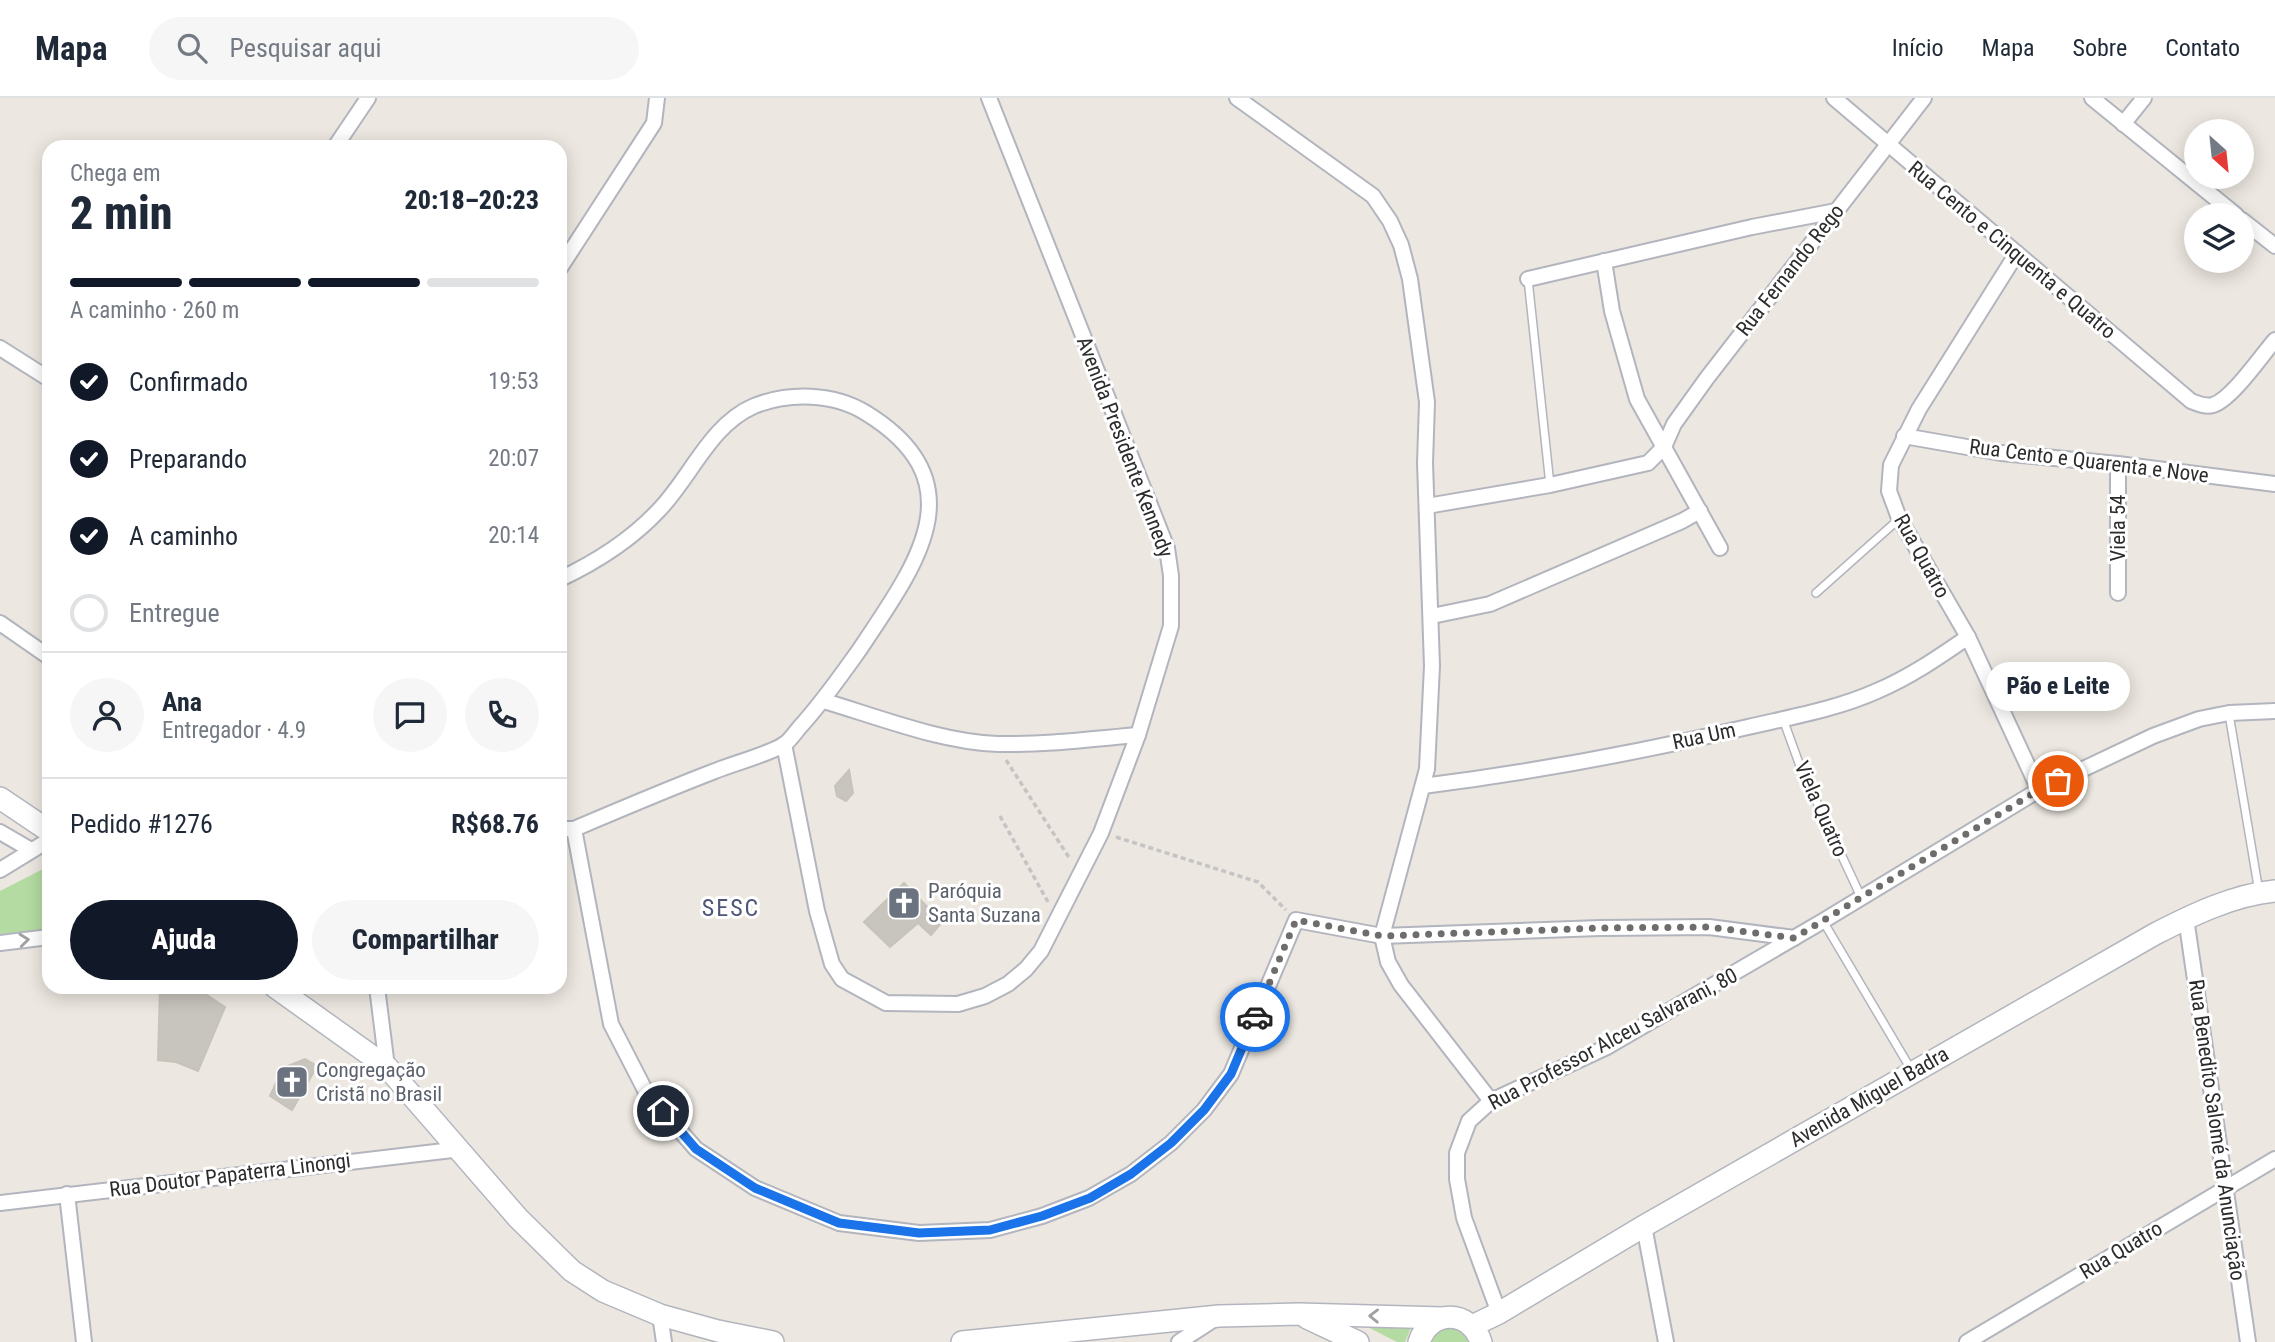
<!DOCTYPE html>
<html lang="pt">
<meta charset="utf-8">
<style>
body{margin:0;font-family:"Roboto Condensed",sans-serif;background:#f6f6f7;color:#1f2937;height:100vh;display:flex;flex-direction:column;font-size:26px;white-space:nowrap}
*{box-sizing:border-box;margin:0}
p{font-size:23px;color:#747a83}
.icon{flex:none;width:38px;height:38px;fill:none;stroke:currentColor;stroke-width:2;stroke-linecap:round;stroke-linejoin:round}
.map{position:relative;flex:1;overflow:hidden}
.sheet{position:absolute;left:42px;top:42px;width:525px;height:854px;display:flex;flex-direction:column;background:#fff;border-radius:21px;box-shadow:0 4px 18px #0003}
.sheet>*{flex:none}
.needle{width:46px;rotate:153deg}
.controls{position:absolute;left:2184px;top:21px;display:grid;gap:14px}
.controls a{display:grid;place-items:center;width:70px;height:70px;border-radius:50%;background:#fff;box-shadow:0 4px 18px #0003;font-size:35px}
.pin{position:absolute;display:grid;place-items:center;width:60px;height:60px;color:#fff;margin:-30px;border:4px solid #fff;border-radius:50%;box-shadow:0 2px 7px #0007}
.courier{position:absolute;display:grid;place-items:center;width:70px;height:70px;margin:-35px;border:5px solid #1a73e8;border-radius:50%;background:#fff;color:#222;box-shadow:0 2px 9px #0007}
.bubble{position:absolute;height:49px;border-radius:24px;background:#fff;box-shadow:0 4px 18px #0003;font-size:23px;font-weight:800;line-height:49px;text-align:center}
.overview em{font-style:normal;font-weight:800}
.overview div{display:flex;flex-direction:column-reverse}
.overview{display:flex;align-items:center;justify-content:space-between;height:119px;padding:0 28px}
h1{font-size:46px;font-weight:800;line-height:52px}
.bar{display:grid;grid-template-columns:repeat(4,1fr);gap:10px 7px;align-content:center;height:84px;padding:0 28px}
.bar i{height:9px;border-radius:5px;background:#e0e1e3}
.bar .selected{background:#111827}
.bar p{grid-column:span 4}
.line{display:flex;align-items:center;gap:18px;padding:0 28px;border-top:2px solid #e0e1e3}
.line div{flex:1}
.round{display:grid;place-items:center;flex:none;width:74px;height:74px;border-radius:37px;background:#f6f6f7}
ol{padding:0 28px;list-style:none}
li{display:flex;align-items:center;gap:21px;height:77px}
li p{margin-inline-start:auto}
li .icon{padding:7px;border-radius:50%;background:#111827;color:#fff;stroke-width:4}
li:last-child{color:#747a83}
li i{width:38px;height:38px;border:4px solid #e0e1e3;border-radius:50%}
.action{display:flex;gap:14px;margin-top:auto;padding:14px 28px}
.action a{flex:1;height:80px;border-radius:42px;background:#111827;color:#fff;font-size:28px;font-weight:800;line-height:80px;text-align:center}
.action a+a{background:#f6f6f7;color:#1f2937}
header{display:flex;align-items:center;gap:42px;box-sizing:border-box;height:98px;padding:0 35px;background:#fff;border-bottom:2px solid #e0e1e3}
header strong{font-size:33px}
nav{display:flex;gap:38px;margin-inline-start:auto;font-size:24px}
.search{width:490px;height:63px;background:#f6f6f7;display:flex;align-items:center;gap:18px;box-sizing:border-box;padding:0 24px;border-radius:38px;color:#747a83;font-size:26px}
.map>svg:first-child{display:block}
</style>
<header>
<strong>Mapa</strong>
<div class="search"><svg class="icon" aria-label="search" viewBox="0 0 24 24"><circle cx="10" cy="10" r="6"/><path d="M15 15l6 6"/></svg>Pesquisar aqui</div>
<nav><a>Início</a><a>Mapa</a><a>Sobre</a><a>Contato</a></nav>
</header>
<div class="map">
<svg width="2275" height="1244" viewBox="0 0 2275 1244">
<rect width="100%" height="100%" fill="#ece7e0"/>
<!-- green -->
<g fill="#b4dca2">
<polygon points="49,768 49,832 0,836 0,793"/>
<polygon points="1356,1223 1412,1227 1405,1244 1397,1244"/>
<polygon points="1451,1229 1465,1234 1471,1244 1431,1244 1438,1234"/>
</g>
<!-- building -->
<g fill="#c8c5be" stroke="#c7c3b9" stroke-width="2">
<polygon points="849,672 853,695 846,703 837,698 835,688"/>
<polygon points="904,785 942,824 931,837 918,825 890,849 864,824"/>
<polygon points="160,889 195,889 225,909 198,973 176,964 158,962"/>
<polygon points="305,961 317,968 292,1012 270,998 283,970"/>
</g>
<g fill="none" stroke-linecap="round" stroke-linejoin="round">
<defs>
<g id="service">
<polyline points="1528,181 1550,387"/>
<polyline points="1816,495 1899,421"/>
<polyline points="2229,616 2259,794"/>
<polyline points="1783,621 1800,668 1861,799"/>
<polyline points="1823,823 1912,973"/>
</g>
<g id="minor">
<polyline points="1237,0 1373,98 1390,123 1401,147 1410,181 1427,304 1425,365 1432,568 1427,671 1382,838 1388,864 1401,887 1491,1003"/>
<path d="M1834,0L2191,303C2199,306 2205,309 2213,307C2232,301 2261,258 2275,242"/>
<polyline points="2092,0 2236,117"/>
<polyline points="2123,26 2144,0"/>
<polyline points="335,49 368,0"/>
<polyline points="2242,122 2275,148"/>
<polyline points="2017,155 1919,311 1891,367 1889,393 1899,420 1968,539 2039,692"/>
<polyline points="1604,163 1612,213 1637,301 1720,450"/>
<polyline points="560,170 654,25 657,0"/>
<polyline points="1528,181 1752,129 1836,113"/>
<polyline points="0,250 49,281"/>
<polyline points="1904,338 2001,355 2118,366 2275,386"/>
<polyline points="1427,408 1550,387 1648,365 1664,349 1674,326 1707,280 1924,0"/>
<path d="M560,481C596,464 631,442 659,412C691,379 710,327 754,308C789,294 834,295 866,315C980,385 915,468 860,551C840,579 822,605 799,630C795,635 790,642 785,646C772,655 732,666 715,673C668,691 621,711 574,731H560"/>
<polyline points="2118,495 2118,366"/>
<polyline points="1432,518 1490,506 1682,423 1700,413"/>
<polyline points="0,525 49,559"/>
<path d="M824,603C878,619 941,644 998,646C1045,647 1092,641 1138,637"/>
<polyline points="784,646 817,813 832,866 842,881 886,905 958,906 985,898 1008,886 1026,871 1041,853 1101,735 1138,637 1171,528 1171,478 1167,450 989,0"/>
<path d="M1423,688C1533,674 1641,654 1748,629C1791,619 1837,611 1877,593C1910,579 1939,559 1968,539"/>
<polyline points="574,731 611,926 646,994 696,1051 755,1090 839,1125 919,1135 990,1132 1042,1118 1089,1100 1131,1076 1171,1045 1204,1012 1231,976 1296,822 1382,838 1600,830 1709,829 1794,840"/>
<polyline points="0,734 31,752"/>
<polyline points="0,772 49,742"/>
<polyline points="2186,820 2248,1244"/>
<polyline points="0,845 49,839"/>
<polyline points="377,889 387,969"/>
<polyline points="67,1096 84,1244"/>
<polyline points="0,1105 461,1051"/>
<polyline points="1644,1128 1666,1244"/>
<polyline points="1499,1215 1464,1120 1457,1081 1457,1055 1469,1023 1491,1003 1607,949 1823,823 2039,692 2153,638 2199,621 2229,615 2275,613"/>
<polyline points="660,1217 664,1244"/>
<polyline points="1179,1244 1213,1222"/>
<polyline points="1967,1244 2275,1061"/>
</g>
<g id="secondary">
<polyline points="0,700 49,733"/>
<polyline points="275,889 387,969 518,1120 572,1173 603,1193 660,1217 718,1233 773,1244"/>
<polyline points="1307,1220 1358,1244"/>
<path d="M1472,1228L1499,1215L1644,1128L2155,836C2192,817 2233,797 2275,793"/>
<polyline points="962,1244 1219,1218 1299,1216 1442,1220"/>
<path d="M1419,1244C1430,1211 1470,1211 1481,1244"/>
</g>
</defs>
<!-- service casing -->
<use href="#service" stroke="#b3b5be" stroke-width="10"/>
<!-- minor casing -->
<use href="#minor" stroke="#b3b5be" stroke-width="18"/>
<!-- secondary casing -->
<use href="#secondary" stroke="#b3b5be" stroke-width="24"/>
<!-- path -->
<g stroke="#c4c4c4" stroke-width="3.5" stroke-dasharray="5 3.5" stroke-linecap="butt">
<polyline points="1006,662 1070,761"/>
<polyline points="1000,718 1048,804"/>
<polyline points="1116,739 1258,784 1286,812"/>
</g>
<!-- service -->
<use href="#service" stroke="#fff" stroke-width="7"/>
<!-- minor -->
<use href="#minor" stroke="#fff" stroke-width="14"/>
<!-- secondary -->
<use href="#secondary" stroke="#fff" stroke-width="21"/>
</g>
<!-- one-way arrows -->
<defs><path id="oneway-chevron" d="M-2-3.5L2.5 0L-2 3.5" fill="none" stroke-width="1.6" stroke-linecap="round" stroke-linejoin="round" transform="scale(1.75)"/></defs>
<g stroke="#a0a0a0">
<use href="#oneway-chevron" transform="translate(24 842) rotate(-6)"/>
<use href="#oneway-chevron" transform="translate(1374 1218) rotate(-179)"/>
</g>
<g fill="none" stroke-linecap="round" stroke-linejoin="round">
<!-- done -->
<polyline stroke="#6f6d6b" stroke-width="7" stroke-dasharray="0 12.6" points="1255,919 1296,822 1382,838 1600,830 1709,829 1794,840 2039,692 2058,683"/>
<!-- route -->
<polyline stroke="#1a73e8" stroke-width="9" points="663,1013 696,1051 755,1090 839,1125 919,1135 990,1132 1042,1118 1090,1100 1131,1076 1171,1045 1204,1012 1231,976 1255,919"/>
</g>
<!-- icons -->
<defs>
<symbol id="church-square" viewBox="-11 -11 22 22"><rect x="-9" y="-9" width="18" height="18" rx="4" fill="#6b7280" stroke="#fff"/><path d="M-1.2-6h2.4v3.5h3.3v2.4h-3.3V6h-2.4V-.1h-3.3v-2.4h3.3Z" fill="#fff"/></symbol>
</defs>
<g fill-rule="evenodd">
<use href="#church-square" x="885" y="786" width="38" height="38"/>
<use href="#church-square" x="273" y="965" width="38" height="38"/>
</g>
<g text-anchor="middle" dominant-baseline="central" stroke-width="6" stroke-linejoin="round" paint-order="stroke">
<!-- street labels -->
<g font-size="21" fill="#2c2c2c" stroke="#fff">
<text transform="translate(2012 152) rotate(40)">Rua Cento e Cinquenta e Quatro</text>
<text transform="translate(1790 172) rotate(-52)">Rua Fernando Rego</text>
<text transform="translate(1125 349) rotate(69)">Avenida Presidente Kennedy</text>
<text transform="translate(2089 363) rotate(7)">Rua Cento e Quarenta e Nove</text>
<text transform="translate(2118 430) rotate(-90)">Viela 54</text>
<text transform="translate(1922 458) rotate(61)">Rua Quatro</text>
<text transform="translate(1704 638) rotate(-12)">Rua Um</text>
<text transform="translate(1821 711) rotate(66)">Viela Quatro</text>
<text transform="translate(1613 941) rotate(-28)">Rua Professor Alceu Salvarani, 80</text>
<text transform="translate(1869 999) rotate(-30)">Avenida Miguel Badra</text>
<text transform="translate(2217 1032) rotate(82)">Rua Benedito Salomé da Anunciação</text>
<text transform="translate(230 1077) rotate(-7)">Rua Doutor Papaterra Linongi</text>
<text transform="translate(2121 1152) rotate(-31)">Rua Quatro</text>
</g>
<!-- worship labels -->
<g font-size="21" fill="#5b616d" stroke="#fff" text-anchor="start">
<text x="928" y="793">Paróquia<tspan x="928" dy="24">Santa Suzana</tspan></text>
<text x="316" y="972">Congregação<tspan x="316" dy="24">Cristã no Brasil</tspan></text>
</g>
<!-- quarter labels -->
<g font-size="24" letter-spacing="2" fill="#505678" stroke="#fff">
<text x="731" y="810">SESC</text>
</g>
</g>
</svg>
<div class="controls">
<a><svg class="needle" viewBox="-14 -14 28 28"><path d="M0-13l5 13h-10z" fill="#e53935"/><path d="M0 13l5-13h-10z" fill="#747a83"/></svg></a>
<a><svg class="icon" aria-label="layers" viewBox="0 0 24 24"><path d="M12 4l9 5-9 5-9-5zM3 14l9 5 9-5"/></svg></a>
</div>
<div class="pin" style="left:2058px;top:683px;background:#ea580c"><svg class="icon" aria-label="bag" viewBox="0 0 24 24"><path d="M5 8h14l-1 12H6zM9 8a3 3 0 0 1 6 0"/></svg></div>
<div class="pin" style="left:663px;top:1013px;background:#1f2937"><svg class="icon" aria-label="home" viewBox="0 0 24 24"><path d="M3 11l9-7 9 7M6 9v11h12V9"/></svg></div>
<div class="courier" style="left:1255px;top:919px"><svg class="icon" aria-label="car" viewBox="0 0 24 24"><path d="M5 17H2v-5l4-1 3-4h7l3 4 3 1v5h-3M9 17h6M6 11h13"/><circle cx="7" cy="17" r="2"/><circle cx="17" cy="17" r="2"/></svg></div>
<div class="bubble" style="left:1986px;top:564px;width:144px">Pão e Leite</div>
<section class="sheet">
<div class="overview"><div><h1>2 min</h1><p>Chega em</p></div><em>20:18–20:23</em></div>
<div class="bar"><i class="selected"></i><i class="selected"></i><i class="selected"></i><i></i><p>A caminho · 260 m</p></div>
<ol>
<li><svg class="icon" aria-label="check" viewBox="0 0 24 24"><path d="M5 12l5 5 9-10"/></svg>Confirmado<p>19:53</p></li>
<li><svg class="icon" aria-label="check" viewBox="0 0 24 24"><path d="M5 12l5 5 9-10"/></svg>Preparando<p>20:07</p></li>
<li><svg class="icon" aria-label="check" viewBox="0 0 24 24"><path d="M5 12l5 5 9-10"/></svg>A caminho<p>20:14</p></li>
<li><i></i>Entregue</li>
</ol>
<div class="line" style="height:126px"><a class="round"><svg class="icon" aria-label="person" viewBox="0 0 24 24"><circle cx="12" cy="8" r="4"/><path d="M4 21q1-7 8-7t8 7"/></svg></a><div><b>Ana</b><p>Entregador · 4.9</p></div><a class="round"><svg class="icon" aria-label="chat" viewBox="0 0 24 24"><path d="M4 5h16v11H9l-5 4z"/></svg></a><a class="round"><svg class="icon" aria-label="phone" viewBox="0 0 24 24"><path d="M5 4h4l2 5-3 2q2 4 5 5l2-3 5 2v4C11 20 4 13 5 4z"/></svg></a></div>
<div class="line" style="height:91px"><div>Pedido #1276</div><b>R$68.76</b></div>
<div class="action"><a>Ajuda</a><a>Compartilhar</a></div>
</section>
</div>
